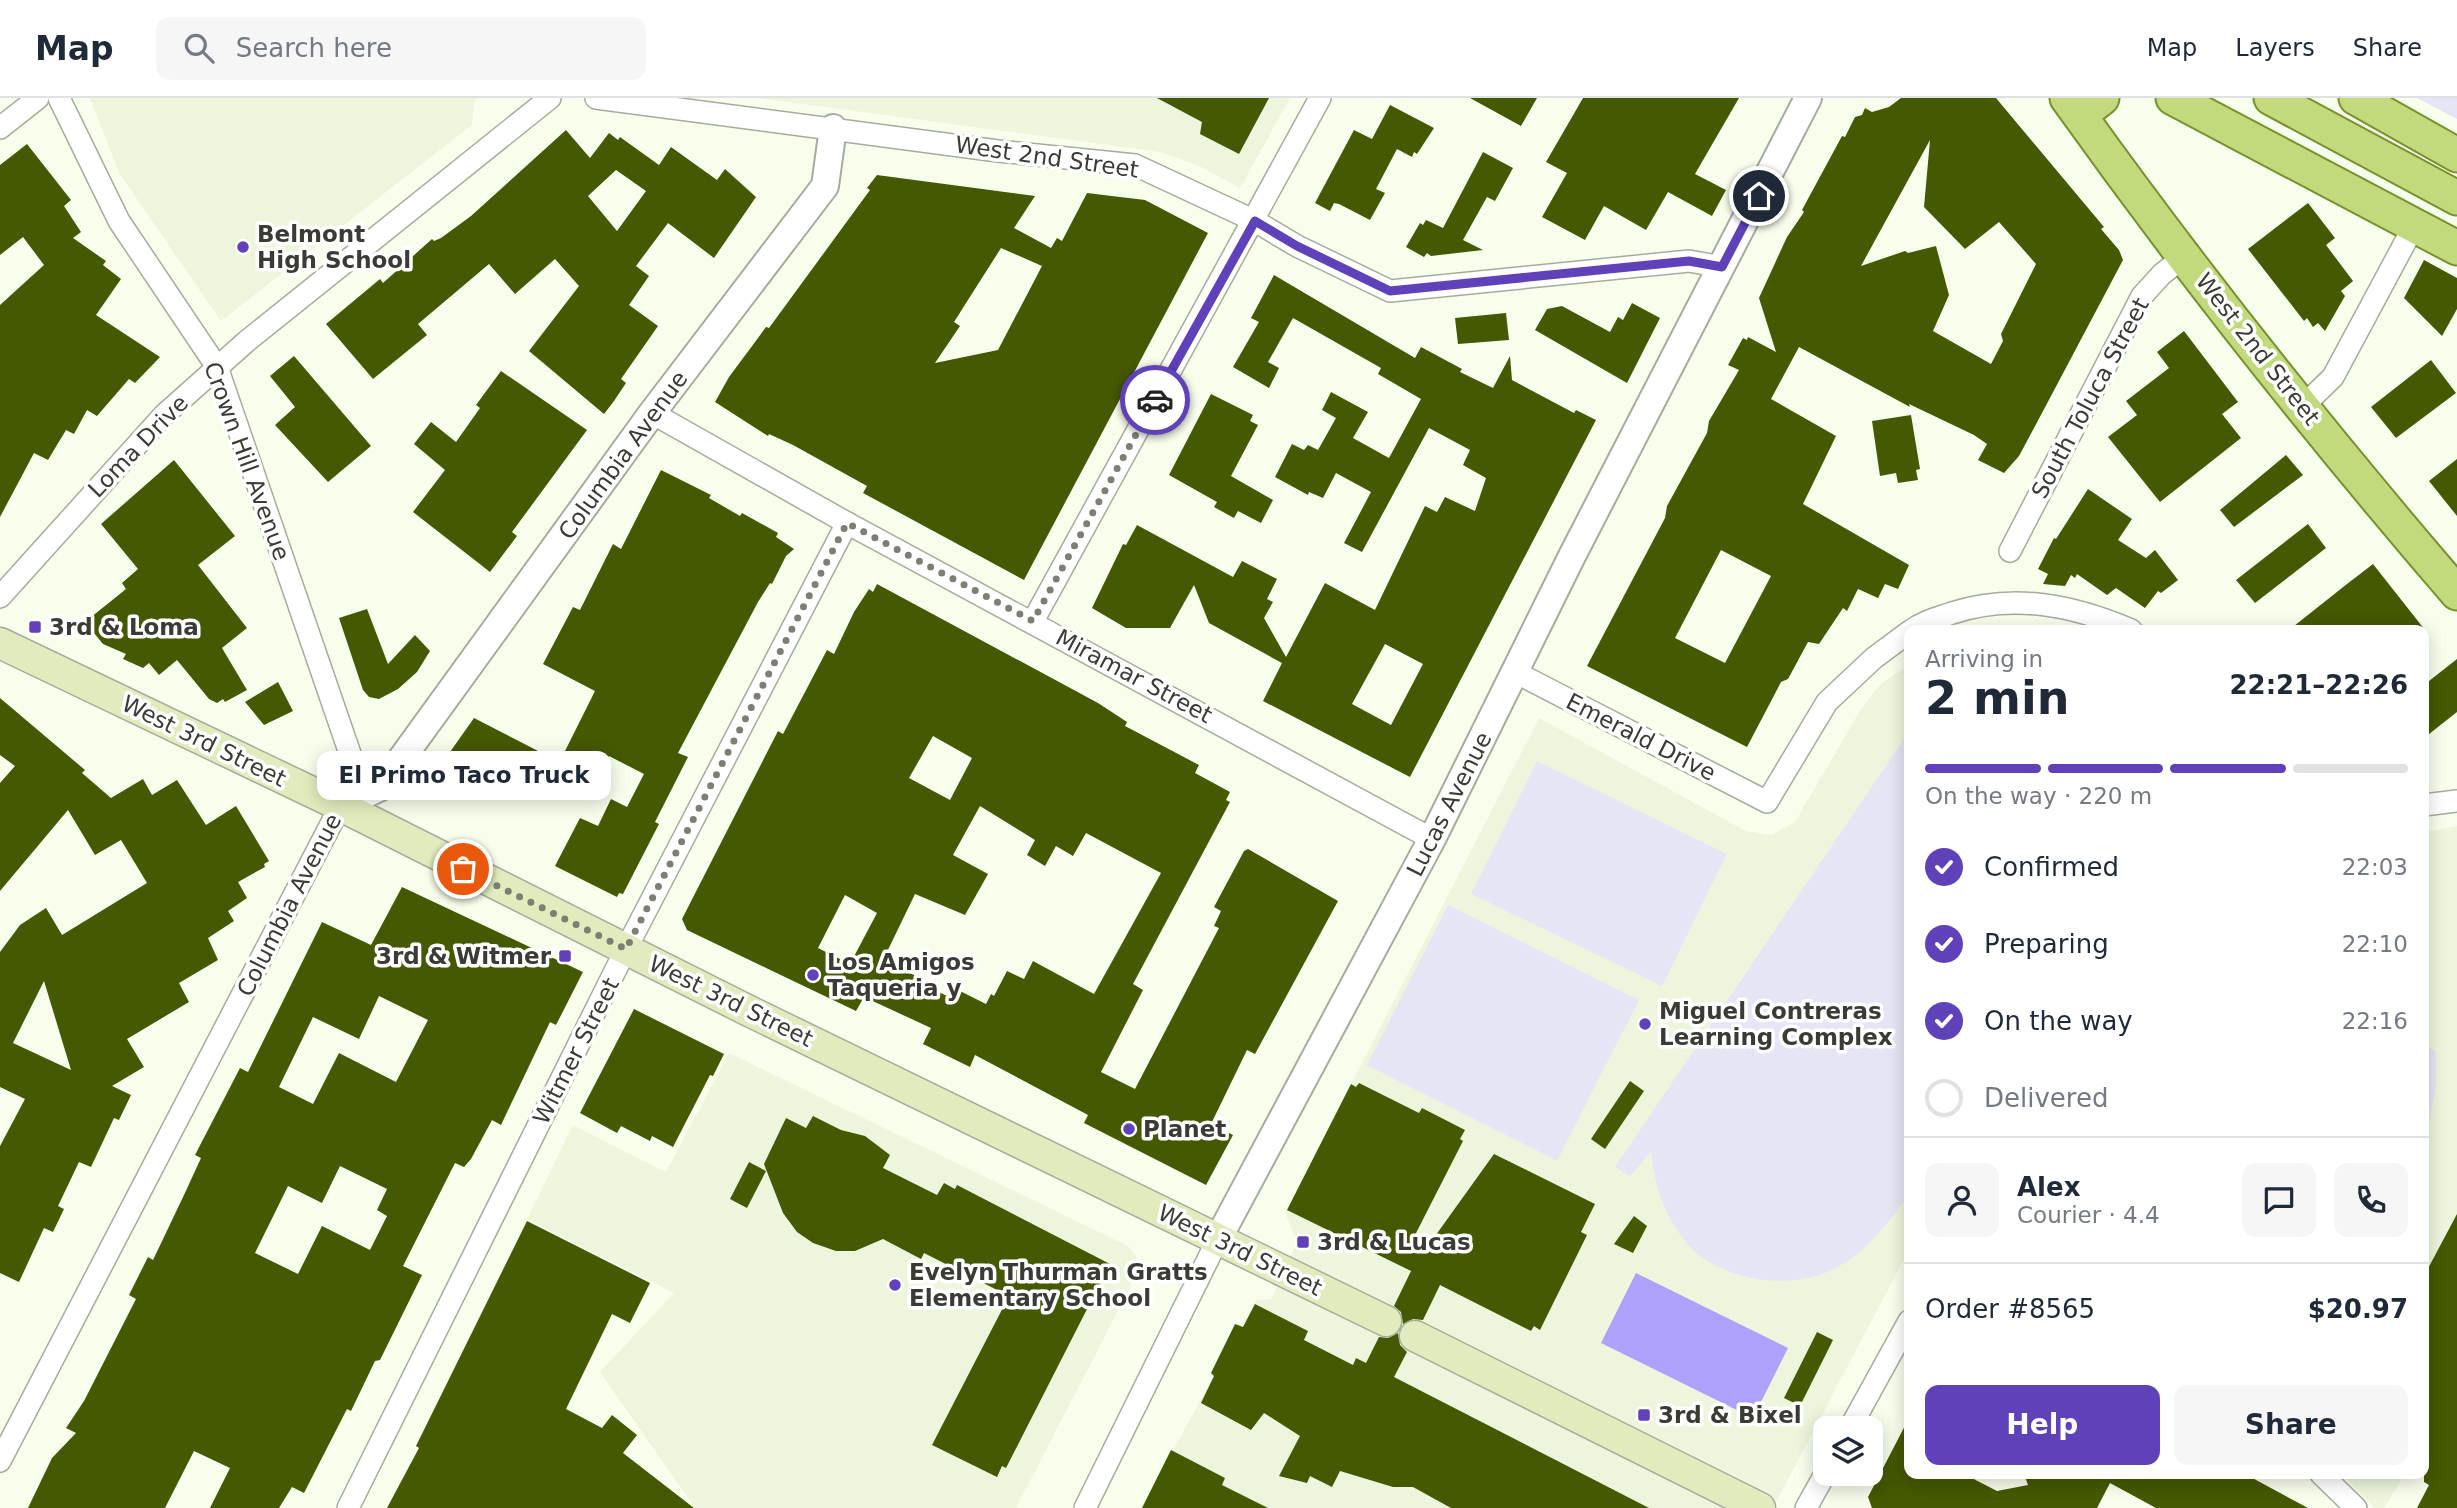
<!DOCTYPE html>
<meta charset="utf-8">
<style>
body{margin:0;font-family:"DejaVu Sans",sans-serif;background:#f6f6f7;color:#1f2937;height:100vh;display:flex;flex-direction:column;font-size:26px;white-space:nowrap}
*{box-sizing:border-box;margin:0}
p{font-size:23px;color:#747a83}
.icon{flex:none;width:38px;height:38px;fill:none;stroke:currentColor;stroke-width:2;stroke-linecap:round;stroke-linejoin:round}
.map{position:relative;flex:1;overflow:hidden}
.sheet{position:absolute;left:1904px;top:527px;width:525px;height:854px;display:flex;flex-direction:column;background:#fff;border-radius:14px;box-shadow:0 4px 18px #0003}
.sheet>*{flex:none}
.tools{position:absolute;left:1813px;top:1318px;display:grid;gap:14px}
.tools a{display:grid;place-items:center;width:70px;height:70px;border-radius:14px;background:#fff;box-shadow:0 4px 18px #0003;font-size:35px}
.pin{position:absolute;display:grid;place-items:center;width:60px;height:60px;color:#fff;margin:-30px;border:4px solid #fff;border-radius:50%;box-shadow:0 2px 7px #0007}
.courier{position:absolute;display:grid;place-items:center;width:70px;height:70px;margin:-35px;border:5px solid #5f41b9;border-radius:50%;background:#fff;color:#222;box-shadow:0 2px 9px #0007}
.bubble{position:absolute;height:49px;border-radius:14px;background:#fff;box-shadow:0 4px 18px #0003;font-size:23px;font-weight:700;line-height:49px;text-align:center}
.overview em{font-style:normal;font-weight:700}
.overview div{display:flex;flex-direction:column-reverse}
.overview{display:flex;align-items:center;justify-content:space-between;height:119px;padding:0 21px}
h1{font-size:46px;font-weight:700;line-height:52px}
.bar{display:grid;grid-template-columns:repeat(4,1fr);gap:10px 7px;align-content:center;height:84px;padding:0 21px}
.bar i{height:9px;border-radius:5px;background:#e0e1e3}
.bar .current{background:#5f41b9}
.bar p{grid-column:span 4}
.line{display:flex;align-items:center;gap:18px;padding:0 21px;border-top:2px solid #e0e1e3}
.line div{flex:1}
.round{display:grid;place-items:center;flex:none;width:74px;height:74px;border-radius:14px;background:#f6f6f7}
ol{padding:0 21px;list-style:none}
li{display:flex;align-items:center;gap:21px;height:77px}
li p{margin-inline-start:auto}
li .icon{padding:7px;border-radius:50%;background:#5f41b9;color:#fff;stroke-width:4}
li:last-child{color:#747a83}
li i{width:38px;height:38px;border:4px solid #e0e1e3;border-radius:50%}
.primary-button{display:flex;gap:14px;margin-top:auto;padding:14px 21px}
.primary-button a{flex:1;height:80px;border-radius:14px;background:#5f41b9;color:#fff;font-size:28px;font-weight:700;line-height:80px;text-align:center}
.primary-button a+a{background:#f6f6f7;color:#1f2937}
header{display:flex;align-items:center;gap:42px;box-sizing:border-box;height:98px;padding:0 35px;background:#fff;border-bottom:2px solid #e0e1e3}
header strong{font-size:33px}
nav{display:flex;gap:38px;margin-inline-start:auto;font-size:24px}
.search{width:490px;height:63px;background:#f6f6f7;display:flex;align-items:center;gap:18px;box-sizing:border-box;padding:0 24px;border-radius:14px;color:#747a83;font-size:26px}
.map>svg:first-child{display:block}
</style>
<header>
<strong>Map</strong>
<div class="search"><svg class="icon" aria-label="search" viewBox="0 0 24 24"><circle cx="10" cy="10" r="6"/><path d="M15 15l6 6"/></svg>Search here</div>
<nav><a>Map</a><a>Layers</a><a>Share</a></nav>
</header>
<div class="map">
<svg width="2457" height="1410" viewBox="0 0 2457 1410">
<rect width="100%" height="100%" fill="#f8feec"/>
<!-- built -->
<g fill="#edf6dc">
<polygon points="90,0 478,0 474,4 472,27 221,223 119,75"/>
<polygon points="759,0 1290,0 1240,90 1199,68 1160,54"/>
<polygon points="1909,567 1909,1162 1903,1163 1773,1410 1141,1410 1256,1202 1271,1201 1297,1144 1285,1115 1539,620 1746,733 1771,737 1795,724 1858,616 1879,587"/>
<polygon points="2457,728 2457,1291 2424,1345 2424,734"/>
<polygon points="729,955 1128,1148 1136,1158 1135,1180 1016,1410 695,1410 600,1274 674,1195 527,1121 573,1027 666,1074"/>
<polygon points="2342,1376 2405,1376 2384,1410 2375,1410"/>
</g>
<!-- green -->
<g fill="#e6e5f5">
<polygon points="2417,0 2457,0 2457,21"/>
<path d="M1908,635L1909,1096C1888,1125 1868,1154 1834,1171C1790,1194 1717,1183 1685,1143C1664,1117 1654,1086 1651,1054L1630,1078L1615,1069Z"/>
<polygon points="1537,663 1727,756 1662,888 1471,796"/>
<polygon points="1448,807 1639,902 1557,1063 1367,967"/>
<polygon points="2424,947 2436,954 2436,987 2424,1048"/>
</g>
<!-- water -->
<polygon fill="#ada1fc" points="1636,1175 1788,1250 1753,1320 1601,1245"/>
<!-- building -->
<g fill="#455802" fill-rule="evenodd">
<polygon points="1157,0 1269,0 1239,56 1200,36 1202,24"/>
<polygon points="1470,0 1537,0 1521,28"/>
<polygon points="1583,0 1739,0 1695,76 1726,92 1712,118 1668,94 1646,132 1604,108 1585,142 1542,119 1567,75 1546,64"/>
<path d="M1901,0H1996L2104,129L2101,131L2119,152L2123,162L2042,315L2019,358L2004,375L1978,362L1987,346L1974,337L1909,306L1910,309L1799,249L1771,301L1836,338L1803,406L1909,467L1898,491L1885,486L1878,500L1858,491L1847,513L1843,510L1819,546L1808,544L1788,581L1781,584L1747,649L1587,568L1665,420L1667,408L1707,335L1709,323L1739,272L1728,267L1743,240L1747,242L1748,239L1776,254L1759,200L1787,139L1804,114L1802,112L1842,38L1845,39L1855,19L1862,17L1865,10L1872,14L1889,9ZM1930,42L1924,109L1965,151L1999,124L2036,166L2001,236L2003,243L1991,266L1933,233L1949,197L1936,148L1908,155L1905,153L1861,168ZM1721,452L1771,478L1725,565L1675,540Z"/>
<polygon points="1390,7 1434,30 1417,56 1414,54 1412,59 1397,51 1376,91 1385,95 1370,122 1339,106 1334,105 1330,113 1315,105 1354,32 1372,41"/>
<path d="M566,32L590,60L609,35L618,42L620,39L659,67L671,49L717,82L725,71L756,99L714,160L668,125L636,168L649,178L629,207L658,228L621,281L626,285L614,303L604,316L529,253L579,188L555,161L515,196L489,166L418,226L427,237L373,281L326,226L380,181L383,185L432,141L434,143L441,140L471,118ZM616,72L646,93L617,133L588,98Z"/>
<polygon points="27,46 71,102 64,108 81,134 73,140 106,163 103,167 121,181 96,217 160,259 135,285 129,281 97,318 87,312 74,336 66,332 48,362 34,355 0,419 0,207 44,167 23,139 0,157 0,67"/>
<polygon points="1483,54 1513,70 1495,103 1487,99 1463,142 1483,152 1431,158 1427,155 1424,159 1406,149 1420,125 1423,127 1426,122 1443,130"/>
<path d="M877,77L1035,98L1014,130L1051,150L1057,140L1062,143L1087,95L1145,102L1208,135L1024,482L863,395L867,388L793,347L769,336L768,338L715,304L729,279L758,240L766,229L769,230L870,92L867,90ZM1001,150L1042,168L998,252L935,265L960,228L954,224Z"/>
<polygon points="2308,105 2335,140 2326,147 2353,183 2341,193 2345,198 2325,233 2318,225 2313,229 2307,220 2304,223 2248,151"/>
<polygon points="2424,162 2457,180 2457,211 2442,238 2404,200"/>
<path d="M1274,177L1415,260L1421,249L1462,271L1460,274L1493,290L1510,258L1512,282L1574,315L1576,312L1596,322L1410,679L1263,603L1282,565L1209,525L1194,487L1170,530H1126L1092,510L1123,446L1126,447L1137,427L1233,479L1242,463L1277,481L1267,501L1273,504L1264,520L1286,559L1325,485L1375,512L1425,408L1437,414L1445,399L1475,413L1486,380L1463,367L1470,352L1429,330L1362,454L1344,445L1371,394L1336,375L1323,400L1309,394L1308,397L1275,379L1292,346L1304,352L1308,347L1318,352L1336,320L1322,312L1331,294L1368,314L1353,340L1389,360L1421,301L1378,276L1381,270L1293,220L1268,264L1279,270L1269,290L1233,269L1259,224L1251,220ZM1385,546L1423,566L1391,627L1352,606Z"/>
<polygon points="1632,205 1660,220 1627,285 1535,232 1547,211 1562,208 1610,234 1618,219 1623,222"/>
<polygon points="1506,215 1509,242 1458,246 1455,220"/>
<polygon points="2184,233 2238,304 2222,316 2241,340 2160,404 2108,339 2137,317 2126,303 2169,270 2157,254"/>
<polygon points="294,258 371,348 328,384 275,327 295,309 270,278"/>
<polygon points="2431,262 2456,295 2396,340 2371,309"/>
<polygon points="501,273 587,332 512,434 517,438 490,474 413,414 445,372 414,346 431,324 456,344 480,310 476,307"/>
<polygon points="1211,296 1253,317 1250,323 1258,327 1231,378 1273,402 1261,425 1238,413 1234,420 1214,409 1217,404 1169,377"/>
<polygon points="1911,317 1920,371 1916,372 1918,382 1898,385 1896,375 1880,378 1872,323"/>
<polygon points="2286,357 2303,377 2234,429 2220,412"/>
<polygon points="2457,361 2457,418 2429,383"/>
<polygon points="174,362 235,438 198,467 247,530 222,550 247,592 225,604 223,601 217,605 209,601 177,562 159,577 149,565 143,570 123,561 126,556 103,546 85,524 126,491 122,485 138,471 101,426"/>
<polygon points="661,372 711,397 709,400 740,418 742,415 778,435 776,439 794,451 786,458 772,486 770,485 758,504 678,655 688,659 655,724 659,726 623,796 619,795 617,799 555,768 580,720 598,728 611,701 627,709 644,676 609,658 602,672 565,653 595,593 543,566 573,509 580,512 613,446 621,451"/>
<polygon points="2088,391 2132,421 2118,442 2146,460 2155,452 2178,482 2161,495 2158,493 2145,510 2116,490 2107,497 2077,476 2075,480 2071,477 2065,488 2043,486 2048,476 2038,471 2054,440 2056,441"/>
<polygon points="2308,426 2326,450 2255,505 2236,482"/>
<polygon points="2373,466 2425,532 2289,532 2347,486"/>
<path d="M877,486L1098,605L1127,624L1125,628L1199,667L1195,675L1230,694L1226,702L1230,704L1133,886L1143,892L1101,974L1135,991L1219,830L1214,828L1221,813L1214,809L1244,753L1248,751L1338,803L1255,956L1247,952L1211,1026L1233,1037L1206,1087L1084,1025L1088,1017L975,957L970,969L923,946L931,930L864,899L856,913L687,832L682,821L778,633L783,636L827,552L834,556L854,514L869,491L873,494ZM933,638L972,660L950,702L909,680ZM980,708L1035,742L1027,757L1045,768L1056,748L1073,758L1086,735L1161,775L1094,896L1033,863L1024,881L1007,873L994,898L991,896L986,906L952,889L947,898L914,882L916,878L897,869L899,864L885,858L915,796L965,817L988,776L953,757ZM845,797L877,815L850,866L818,850Z"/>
<polygon points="367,511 388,566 415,537 430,553 417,574 398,591 379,601 369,599 363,592 339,520"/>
<polygon points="2457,561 2457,614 2424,640 2424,587"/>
<polygon points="278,584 293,613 264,627 245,604"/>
<path d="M0,600L85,672L82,675L111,700L143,681L152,697L177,682L206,727L236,708L269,763L264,766L265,769L238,784L247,800L228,813L234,823L208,840L218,862L179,885L189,904L127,941L144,969L112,988L131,997L119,1022L114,1020L91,1069L79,1064L58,1108L64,1111L53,1134L44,1130L19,1184L0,1175V1048L25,1001L0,989V854L20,827L46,810L62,837L147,785L121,742L95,757L68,712L0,793V685L15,668L0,657ZM44,883L71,972L13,945Z"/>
<polygon points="474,620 538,653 519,689 513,686 511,691 453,660 455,656 450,654"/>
<path d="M402,789L583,874L556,927L550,924L501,1027L492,1022L471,1061L464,1069L455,1065L403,1168L422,1177L380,1262L375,1263L351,1313L347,1311L304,1395L292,1389L279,1410H210L230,1370L194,1353L165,1410H28L52,1360L76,1335L66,1330L84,1303L136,1201L129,1197L148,1159L153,1162L184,1097L201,1060L195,1057L240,970L248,974L322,824L371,847ZM379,898L428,922L396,984L339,955L313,1006L279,989L313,919L359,941ZM340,1068L387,1091L377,1112L387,1118L370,1152L322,1128L298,1176L255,1155L288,1088L322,1105Z"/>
<polygon points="634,911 724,956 713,978 710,977 673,1049 652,1038 650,1043 621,1028 617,1035 580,1015"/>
<polygon points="1630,983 1644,993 1605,1051 1591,1041"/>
<polygon points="1359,985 1419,1015 1422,1010 1465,1032 1460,1041 1463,1043 1414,1139 1428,1148 1494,1056 1595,1106 1581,1134 1587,1137 1540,1232 1534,1228 1531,1233 1440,1187 1423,1222 1413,1221 1403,1226 1401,1214 1394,1208 1411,1173 1287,1112 1351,986 1356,989"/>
<polygon points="813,1018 841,1032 865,1038 890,1057 883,1070 937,1097 944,1085 955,1091 957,1087 1110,1166 1006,1370 1002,1368 997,1379 932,1347 1009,1198 924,1155 921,1161 883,1141 855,1153 836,1153 813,1145 797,1134 783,1115 764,1066 786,1020 806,1030"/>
<polygon points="749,1064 766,1073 747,1110 730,1101"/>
<polygon points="2457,1116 2457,1410 2417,1410 2429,1387 2424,1384 2424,1178"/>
<polygon points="1634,1118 1647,1128 1633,1155 1614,1146"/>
<polygon points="527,1123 650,1185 630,1225 612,1216 566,1311 602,1330 612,1317 637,1337 623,1355 694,1410 387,1410 419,1350 416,1348"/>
<polygon points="1255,1206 1308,1233 1304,1242 1353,1267 1356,1260 1366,1265 1379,1239 1388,1240 1398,1235 1400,1247 1407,1254 1394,1279 1649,1410 1451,1410 1413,1389 1393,1389 1340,1373 1332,1389 1310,1378 1307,1385 1279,1378 1300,1338 1264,1315 1251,1332 1201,1305 1214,1278 1211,1275 1235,1226 1243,1229"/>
<polygon points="1817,1234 1833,1242 1800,1308 1784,1300"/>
<polygon points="1909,1320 1909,1376 1964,1376 1997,1393 2028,1387 2024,1376 2245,1376 2308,1410 2156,1410 2110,1385 2097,1410 1872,1410 1868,1399"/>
<polygon points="1171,1352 1225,1380 1222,1387 1268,1410 1142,1410"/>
</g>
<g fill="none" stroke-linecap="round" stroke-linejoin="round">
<defs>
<g id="minor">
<polyline points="596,0 998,53 1135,67 1255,123 1297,148 1390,193 1689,163 1722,169"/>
<polyline points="0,30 38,0"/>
<polyline points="2303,308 2333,279 2415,126"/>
<polyline points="652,315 847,425 1432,741"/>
<polyline points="2010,453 2142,198 2162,176 2185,158"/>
<polyline points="0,499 164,317 247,243 550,0"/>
<polyline points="1033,523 1320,0"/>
<path d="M1912,532C1924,523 1938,520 1952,515C2013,495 2073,507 2131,532"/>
<polyline points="1515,574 1767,704 1827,604 1874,560 1909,534"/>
<polyline points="2424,707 2457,703"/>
<polyline points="1850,1330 1909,1223"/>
<polyline points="0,1363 357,676 217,269 119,123 59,0"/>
<polyline points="2321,1376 2356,1410"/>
<polyline points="348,1410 626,851 847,425"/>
<polyline points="1085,1410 1218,1141"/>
<polyline points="1806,1410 1825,1376"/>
</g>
<g id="tertiary">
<polyline points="341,708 381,689 652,315 825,88 833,30"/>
<polyline points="1218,1141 1432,741 1572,458 1808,0"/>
</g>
<g id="secondary">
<polyline points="0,545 341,708 747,912 1386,1223"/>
<polyline points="1415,1238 1760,1410"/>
</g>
<g id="primary">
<path d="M2067,0C2189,171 2320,336 2457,495"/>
<polyline points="2173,0 2457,150"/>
<polyline points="2271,0 2457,100"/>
<polyline points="2356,0 2457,57"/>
<polyline points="2080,17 2102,0"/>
</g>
</defs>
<!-- minor casing -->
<use href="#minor" stroke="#a6ac9b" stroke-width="24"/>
<!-- tertiary casing -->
<use href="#tertiary" stroke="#a6ac9b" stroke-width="30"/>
<!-- secondary casing -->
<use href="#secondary" stroke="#a6ac9b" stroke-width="33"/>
<!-- primary casing -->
<use href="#primary" stroke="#79912c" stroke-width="37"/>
<!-- minor -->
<use href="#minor" stroke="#fff" stroke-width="21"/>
<!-- tertiary -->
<use href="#tertiary" stroke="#fff" stroke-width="26"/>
<!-- secondary -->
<use href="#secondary" stroke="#e1ecbe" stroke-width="30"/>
<!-- primary -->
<use href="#primary" stroke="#c3d97d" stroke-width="33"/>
</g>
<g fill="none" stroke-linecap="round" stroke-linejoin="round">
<!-- done -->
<polyline stroke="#7c7f74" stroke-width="7" stroke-dasharray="0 12.6" points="463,771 626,851 847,425 1033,523 1155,302"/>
<!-- route -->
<polyline stroke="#5f41b9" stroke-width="9" points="1155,302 1255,123 1297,148 1390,193 1689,163 1722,169 1759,98"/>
</g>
<!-- markers -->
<g fill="#5f41b9" stroke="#fff" stroke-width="2.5">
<circle cx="243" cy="149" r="7"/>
<rect x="28" y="522" width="14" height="14" rx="3.5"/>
<rect x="558" y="851" width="14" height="14" rx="3.5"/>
<circle cx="813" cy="877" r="7"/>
<circle cx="1645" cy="926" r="7"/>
<circle cx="1129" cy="1031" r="7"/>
<rect x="1296" y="1137" width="14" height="14" rx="3.5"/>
<circle cx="895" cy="1187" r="7"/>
<rect x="1637" y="1310" width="14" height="14" rx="3.5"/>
</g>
<g text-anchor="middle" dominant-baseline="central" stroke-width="7" stroke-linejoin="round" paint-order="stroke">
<!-- street labels -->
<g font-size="23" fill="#393b34" stroke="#fff">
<text transform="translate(1047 59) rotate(8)">West 2nd Street</text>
<text transform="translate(2258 251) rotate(52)">West 2nd Street</text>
<text transform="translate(2090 300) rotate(-62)">South Toluca Street</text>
<text transform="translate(138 348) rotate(-46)">Loma Drive</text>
<text transform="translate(623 357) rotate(-54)">Columbia Avenue</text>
<text transform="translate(247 363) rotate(70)">Crown Hill Avenue</text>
<text transform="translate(1134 578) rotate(28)">Miramar Street</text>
<text transform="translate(1641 639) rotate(27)">Emerald Drive</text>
<text transform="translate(204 643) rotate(26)">West 3rd Street</text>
<text transform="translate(1449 706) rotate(-63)">Lucas Avenue</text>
<text transform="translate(289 807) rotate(-63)">Columbia Avenue</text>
<text transform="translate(731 903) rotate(26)">West 3rd Street</text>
<text transform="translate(576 953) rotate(-63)">Witmer Street</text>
<text transform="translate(1240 1152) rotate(26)">West 3rd Street</text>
</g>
<!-- poi labels -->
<g font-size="23" font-weight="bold" fill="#393b34" stroke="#fff" text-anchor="start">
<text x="257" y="136">Belmont<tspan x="257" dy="26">High School</tspan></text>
<text x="49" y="529">3rd &amp; Loma</text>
<text x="551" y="858" text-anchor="end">3rd &amp; Witmer</text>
<text x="827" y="864">Los Amigos<tspan x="827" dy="26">Taqueria y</tspan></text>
<text x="1659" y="913">Miguel Contreras<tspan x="1659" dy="26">Learning Complex</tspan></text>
<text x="1143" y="1031">Planet</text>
<text x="1317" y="1144">3rd &amp; Lucas</text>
<text x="909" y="1174">Evelyn Thurman Gratts<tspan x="909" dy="26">Elementary School</tspan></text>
<text x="1658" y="1317">3rd &amp; Bixel</text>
</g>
</g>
</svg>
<div class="tools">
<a><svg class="icon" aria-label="layers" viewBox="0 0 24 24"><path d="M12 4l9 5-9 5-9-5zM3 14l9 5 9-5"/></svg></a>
</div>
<div class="pin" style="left:463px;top:771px;background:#ea580c"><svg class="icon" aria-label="bag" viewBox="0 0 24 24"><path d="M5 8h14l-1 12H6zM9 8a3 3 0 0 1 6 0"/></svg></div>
<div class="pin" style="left:1759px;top:98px;background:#1f2937"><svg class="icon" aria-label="home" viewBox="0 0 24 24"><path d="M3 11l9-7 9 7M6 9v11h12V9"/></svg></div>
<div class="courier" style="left:1155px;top:302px"><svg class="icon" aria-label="car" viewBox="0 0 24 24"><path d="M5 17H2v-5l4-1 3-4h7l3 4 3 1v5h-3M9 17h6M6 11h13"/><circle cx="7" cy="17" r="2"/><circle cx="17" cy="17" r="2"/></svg></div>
<div class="bubble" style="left:317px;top:653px;width:294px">El Primo Taco Truck</div>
<section class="sheet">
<div class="overview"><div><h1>2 min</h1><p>Arriving in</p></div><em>22:21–22:26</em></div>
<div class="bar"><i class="current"></i><i class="current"></i><i class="current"></i><i></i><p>On the way · 220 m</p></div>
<ol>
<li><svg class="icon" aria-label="check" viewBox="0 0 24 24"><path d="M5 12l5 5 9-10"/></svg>Confirmed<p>22:03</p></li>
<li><svg class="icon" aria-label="check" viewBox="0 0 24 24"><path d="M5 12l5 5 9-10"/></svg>Preparing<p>22:10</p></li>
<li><svg class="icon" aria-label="check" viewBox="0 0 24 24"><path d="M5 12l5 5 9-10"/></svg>On the way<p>22:16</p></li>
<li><i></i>Delivered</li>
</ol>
<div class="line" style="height:126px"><a class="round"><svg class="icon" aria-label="person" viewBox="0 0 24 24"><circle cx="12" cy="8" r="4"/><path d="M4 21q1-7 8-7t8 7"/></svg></a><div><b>Alex</b><p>Courier · 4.4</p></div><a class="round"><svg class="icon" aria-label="chat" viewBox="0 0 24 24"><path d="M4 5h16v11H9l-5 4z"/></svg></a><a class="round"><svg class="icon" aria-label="phone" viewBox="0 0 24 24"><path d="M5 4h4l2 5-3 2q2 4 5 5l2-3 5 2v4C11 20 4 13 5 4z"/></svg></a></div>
<div class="line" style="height:91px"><div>Order #8565</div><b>$20.97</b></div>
<div class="primary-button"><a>Help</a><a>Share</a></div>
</section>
</div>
